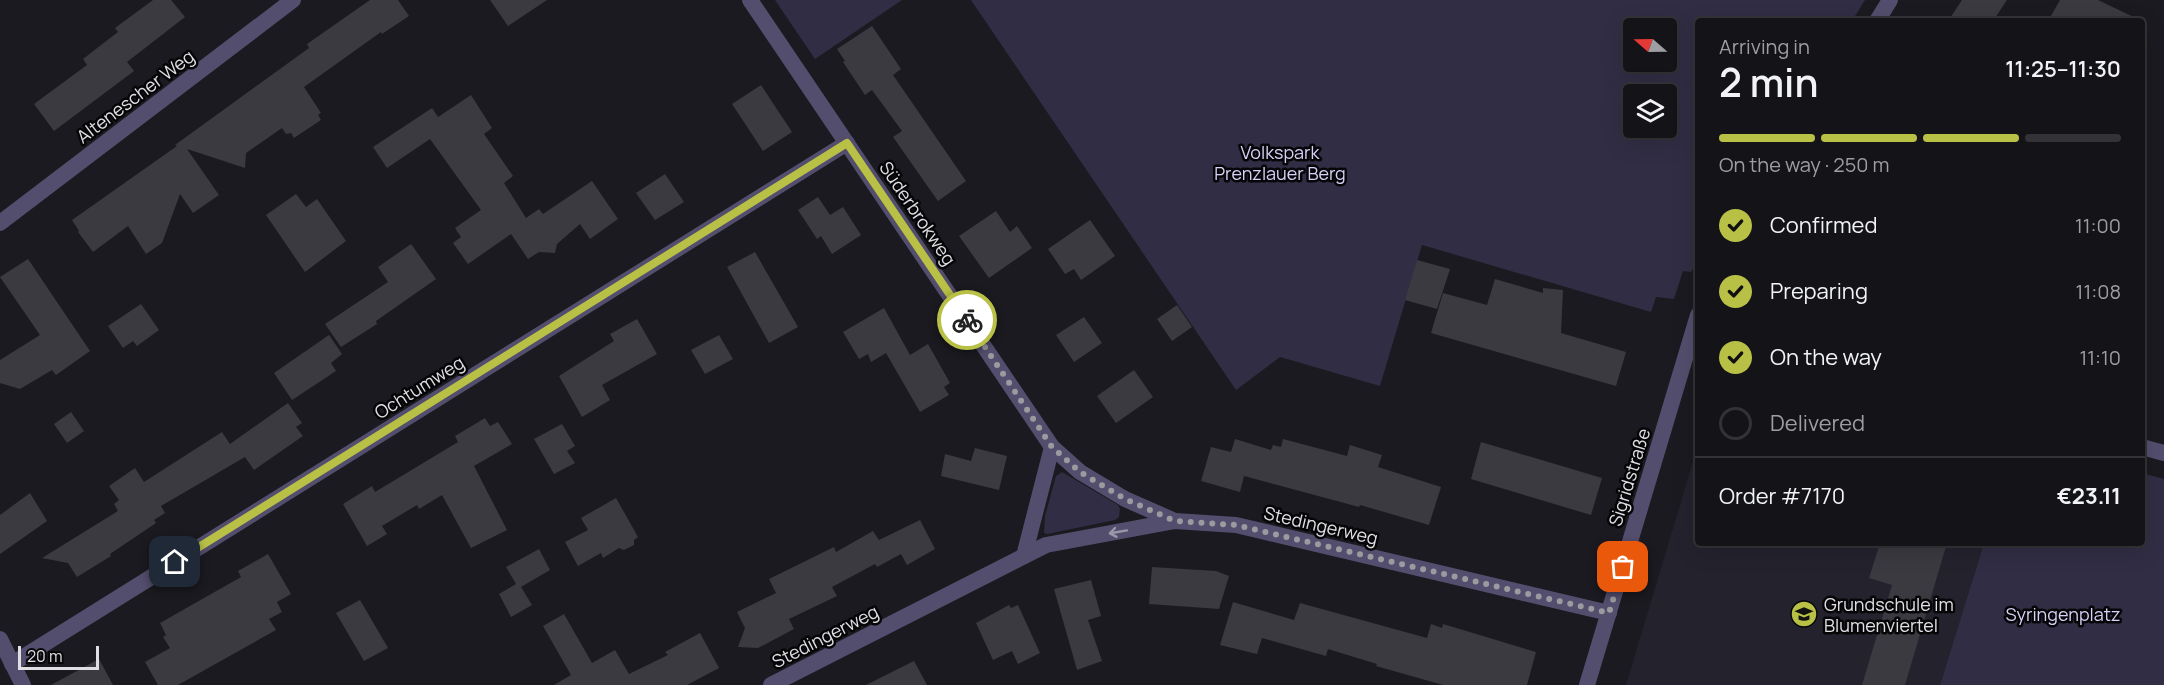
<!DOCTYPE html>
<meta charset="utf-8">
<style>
body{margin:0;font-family:Manrope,sans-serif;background:#1d1d21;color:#f1f3f6;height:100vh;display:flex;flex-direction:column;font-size:22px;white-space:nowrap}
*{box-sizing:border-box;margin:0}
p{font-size:20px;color:#9d9ea2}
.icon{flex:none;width:33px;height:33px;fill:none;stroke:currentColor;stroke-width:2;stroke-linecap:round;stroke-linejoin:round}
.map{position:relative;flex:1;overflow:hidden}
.panel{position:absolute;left:1695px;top:18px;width:450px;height:528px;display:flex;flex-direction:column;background:#141418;border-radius:6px;box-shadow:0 6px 24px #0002,0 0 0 2px #333337}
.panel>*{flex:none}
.needle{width:39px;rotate:290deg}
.controls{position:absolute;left:1623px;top:18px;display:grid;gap:12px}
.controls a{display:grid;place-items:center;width:54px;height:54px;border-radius:6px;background:#141418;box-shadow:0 6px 24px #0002,0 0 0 2px #333337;font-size:30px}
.scale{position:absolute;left:18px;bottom:15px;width:81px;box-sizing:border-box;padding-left:6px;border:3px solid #e0dfe3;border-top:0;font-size:16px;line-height:21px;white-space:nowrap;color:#e0dfe3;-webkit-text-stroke:4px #060608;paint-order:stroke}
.pin{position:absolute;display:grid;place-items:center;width:51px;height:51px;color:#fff;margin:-26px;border-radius:12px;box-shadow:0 3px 9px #0006}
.courier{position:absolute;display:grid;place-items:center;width:60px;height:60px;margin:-30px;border:4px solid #b9c046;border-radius:50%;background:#fff;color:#222;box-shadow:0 2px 8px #0007}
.head em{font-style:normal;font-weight:600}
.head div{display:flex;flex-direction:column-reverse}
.head{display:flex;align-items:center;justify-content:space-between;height:102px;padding:0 24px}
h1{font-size:39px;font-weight:600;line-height:45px}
.bar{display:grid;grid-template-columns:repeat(4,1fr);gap:9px 6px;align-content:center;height:72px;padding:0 24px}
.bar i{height:8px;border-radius:4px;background:#333337}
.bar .active{background:#b9c046}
.bar p{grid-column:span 4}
.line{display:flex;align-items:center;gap:15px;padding:0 24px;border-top:2px solid #333337}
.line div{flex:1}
ol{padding:0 24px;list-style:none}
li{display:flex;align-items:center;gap:18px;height:66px}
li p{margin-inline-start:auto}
li .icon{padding:6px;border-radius:50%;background:#b9c046;color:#111;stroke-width:4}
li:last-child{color:#9d9ea2}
li i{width:33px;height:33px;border:3px solid #333337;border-radius:50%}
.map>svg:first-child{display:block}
</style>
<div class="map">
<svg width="2164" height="685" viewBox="0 0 2164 685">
<rect width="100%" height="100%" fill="#1b1a20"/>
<!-- built -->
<polygon fill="#24222d" points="1698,445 1698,543 1984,543 1940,685 1626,685"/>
<!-- green -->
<g fill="#312d44" fill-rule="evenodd">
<polygon points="775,0 902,0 815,59"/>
<path d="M971,0H1865L1852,21H1698V260L1691,272L1683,271L1674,299L1656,297L1651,312L1422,245L1380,386L1280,357L1236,390ZM1634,28H1666V62H1634ZM1634,94H1666V128H1634Z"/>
<polygon points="1062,472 1118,505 1120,509 1119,517 1115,520 1047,534 1044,533 1045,516 1056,476"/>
<polygon points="2142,473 2164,479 2164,685 1940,685 1984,543 2142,543"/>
</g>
<!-- building -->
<g fill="#3a3a40">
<polygon points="153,0 171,0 185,17 127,62 134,71 54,131 34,104 87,65 83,59 118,32 115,28"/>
<polygon points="370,0 398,0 409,16 382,34 381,32 304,87 321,113 318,115 321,120 294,138 291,133 286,134 282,128 246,153 245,168 187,149 219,195 193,213 180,194 162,243 146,254 128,226 93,252 78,232 79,231 72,220 177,146 175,145 309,48 307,44"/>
<polygon points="490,0 547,0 508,26"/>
<polygon points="1962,0 2007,0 1993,21 1948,21"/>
<polygon points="2060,0 2098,0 2142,21 2048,21"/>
<polygon points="872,26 901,69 893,75 966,181 938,201 893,137 902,131 872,90 865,95 843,62 845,61 837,49"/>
<polygon points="761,85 792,132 763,151 732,104"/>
<polygon points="471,95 492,128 484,134 513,176 504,183 526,218 539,209 543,214 592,181 618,219 590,239 580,224 557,244 555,253 539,252 528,259 511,234 468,264 453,243 461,237 455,228 481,210 430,139 387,168 373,147 432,108 438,117"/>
<polygon points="665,174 684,202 655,220 636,193"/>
<polygon points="296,194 306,207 317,199 346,241 305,272 266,215"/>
<polygon points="818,197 830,215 843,207 861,235 832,254 821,236 817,239 798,210"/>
<polygon points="996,211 1010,232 1017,226 1032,248 989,278 959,236"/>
<polygon points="1090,220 1115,256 1081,280 1074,269 1065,274 1048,249"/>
<polygon points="411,244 436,279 376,321 377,324 341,347 325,324 388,282 378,267"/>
<polygon points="755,252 798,327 769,343 727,267"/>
<polygon points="28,259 90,351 56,375 52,370 20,389 0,383 0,360 40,335 0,277"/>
<polygon points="1417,260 1450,269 1437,309 1405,300"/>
<polygon points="1495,279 1543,293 1543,288 1563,290 1561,333 1626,352 1616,386 1431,333 1443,293 1487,305"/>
<polygon points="141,304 159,330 137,346 133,341 123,348 108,326"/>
<polygon points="1177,305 1192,327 1172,341 1157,319"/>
<polygon points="884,308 910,355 928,344 950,383 944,387 949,395 920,412 886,353 871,362 868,354 859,359 843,332"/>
<polygon points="1084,317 1102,343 1074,362 1056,335"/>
<polygon points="637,319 657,354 602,385 610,400 582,417 559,376 614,341 610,334"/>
<polygon points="329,335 342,354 331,363 336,371 292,400 274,373"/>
<polygon points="719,335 733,359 705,374 691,350"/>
<polygon points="1134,370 1153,397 1116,423 1097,396"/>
<polygon points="288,403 302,423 296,427 303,436 254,470 245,457 161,506 165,513 154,520 156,523 110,554 111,556 77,577 68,563 42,558 118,511 114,504 119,500 109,486 135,468 144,482 222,432 230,444"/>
<polygon points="71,412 84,431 67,443 54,424"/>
<polygon points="485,418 490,426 498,422 512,444 474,466 507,530 471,548 442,495 419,509 417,505 382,526 387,534 367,546 343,504 372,486 375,492 458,442 455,436"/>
<polygon points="562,424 575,446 567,451 575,463 554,474 534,439"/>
<polygon points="1235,439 1271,450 1273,445 1281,447 1283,439 1347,456 1350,445 1382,455 1378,467 1441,487 1429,525 1360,505 1359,507 1244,476 1240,492 1201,481 1211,447 1231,452"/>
<polygon points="1481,442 1602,478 1591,515 1471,479"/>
<polygon points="975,448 1007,456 999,490 941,476 945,454 971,461"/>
<polygon points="30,493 47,521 0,554 0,515"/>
<polygon points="616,498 638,537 634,540 634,545 624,550 619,548 603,558 601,553 578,566 565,542 588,530 581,518"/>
<polygon points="920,520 935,549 907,565 901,554 877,567 875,564 832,587 837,596 789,619 794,629 758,648 738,647 745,628 737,612 776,593 769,579 834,547 836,552 873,531 879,540"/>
<polygon points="1880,543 1947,543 1905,685 1862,685 1892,585 1869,578"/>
<polygon points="539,549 550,570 521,587 532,605 511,617 499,594 516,584 506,567"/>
<polygon points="268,554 291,594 277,602 282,612 269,619 276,630 178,685 158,685 145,662 170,648 163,637 166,635 160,623 241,577 238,571"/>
<polygon points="1152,567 1216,571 1229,576 1219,609 1149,604"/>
<polygon points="1091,580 1101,616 1088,620 1102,661 1077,670 1054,589"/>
<polygon points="360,600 388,648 364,661 336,613"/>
<polygon points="1233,602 1294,620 1300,603 1427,638 1431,624 1442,628 1443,624 1536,652 1527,685 1443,685 1376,666 1377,664 1328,649 1326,656 1262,638 1257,654 1220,645"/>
<polygon points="1009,605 1011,608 1018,605 1040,653 1018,664 1012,651 993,660 976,623"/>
<polygon points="564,614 592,663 615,650 629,674 668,655 665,652 700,633 719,668 687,685 554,685 571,675 543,626"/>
<polygon points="99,659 113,685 51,685"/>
<polygon points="914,661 927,685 866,685"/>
</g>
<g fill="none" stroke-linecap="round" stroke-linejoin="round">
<!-- minor -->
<g stroke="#544e6e" stroke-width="16">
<polyline points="750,0 1052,447 1080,472 1125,499 1175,521"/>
<polyline points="1877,21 1890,0"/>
<polyline points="0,223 293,0"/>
<polyline points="2142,447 2164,453"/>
<polyline points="1024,556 1052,447"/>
<polyline points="0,639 23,685"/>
<polyline points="12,664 847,143"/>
<polyline points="771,685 1046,545 1175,521 1236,525 1609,613"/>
<polyline points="1587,685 1698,315"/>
</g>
</g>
<!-- one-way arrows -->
<defs><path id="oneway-shaft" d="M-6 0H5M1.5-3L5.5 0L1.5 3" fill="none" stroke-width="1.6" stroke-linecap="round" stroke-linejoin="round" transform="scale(1.5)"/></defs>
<use stroke="#9a96a8" href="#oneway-shaft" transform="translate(1118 532) rotate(170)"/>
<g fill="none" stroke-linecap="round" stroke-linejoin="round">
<!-- done -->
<polyline stroke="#9b9a9f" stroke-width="6" stroke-dasharray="0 10.8" points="967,320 1052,447 1080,472 1125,499 1175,521 1236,525 1609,613 1623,567"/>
<!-- route -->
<polyline stroke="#b9c046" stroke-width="8" points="175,562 847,143 967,320"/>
</g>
<!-- icons -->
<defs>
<symbol id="school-disc" viewBox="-11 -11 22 22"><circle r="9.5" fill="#b9c046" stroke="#060608"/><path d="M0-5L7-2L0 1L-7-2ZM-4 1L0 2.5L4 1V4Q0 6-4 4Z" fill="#111"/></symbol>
</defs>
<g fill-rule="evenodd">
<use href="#school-disc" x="1789" y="599" width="30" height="30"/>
</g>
<g text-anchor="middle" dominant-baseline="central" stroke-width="5" stroke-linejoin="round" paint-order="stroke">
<!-- street labels -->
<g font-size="18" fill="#e0dfe3" stroke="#060608">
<text transform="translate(135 96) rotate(-37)">Altenescher Weg</text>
<text transform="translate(918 213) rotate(56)">Süderbrokweg</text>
<text transform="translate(419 387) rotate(-32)">Ochtumweg</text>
<text transform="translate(1629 477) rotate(-73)">Sigridstraße</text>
<text transform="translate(1321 525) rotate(13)">Stedingerweg</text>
<text transform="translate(825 636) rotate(-27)">Stedingerweg</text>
</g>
<!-- park labels -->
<g font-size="18" fill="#d7d1f7" stroke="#060608">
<text x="1280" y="152">Volkspark<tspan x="1280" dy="21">Prenzlauer Berg</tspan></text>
<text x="2063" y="614">Syringenplatz</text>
</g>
<!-- poi labels -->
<g font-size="18" fill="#e0dfe3" stroke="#060608" text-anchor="start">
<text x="1824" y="604">Grundschule im<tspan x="1824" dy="21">Blumenviertel</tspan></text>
</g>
</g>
</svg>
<div class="controls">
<a><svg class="needle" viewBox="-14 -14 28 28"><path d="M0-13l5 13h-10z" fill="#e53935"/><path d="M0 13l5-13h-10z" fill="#9d9ea2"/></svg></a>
<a><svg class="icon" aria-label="layers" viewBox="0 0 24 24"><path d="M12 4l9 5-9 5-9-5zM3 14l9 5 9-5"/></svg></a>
</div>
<div class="scale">20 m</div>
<div class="pin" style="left:1623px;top:567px;background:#ea580c"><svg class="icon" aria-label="bag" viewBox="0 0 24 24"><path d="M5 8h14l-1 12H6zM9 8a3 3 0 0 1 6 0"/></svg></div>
<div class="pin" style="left:175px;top:562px;background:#1f2937"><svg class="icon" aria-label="home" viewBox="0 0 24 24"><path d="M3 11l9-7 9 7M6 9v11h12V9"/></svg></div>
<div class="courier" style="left:967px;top:320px"><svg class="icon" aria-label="bike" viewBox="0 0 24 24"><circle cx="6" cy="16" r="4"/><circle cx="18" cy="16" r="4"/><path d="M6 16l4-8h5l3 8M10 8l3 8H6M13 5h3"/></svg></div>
<section class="panel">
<div class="head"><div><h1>2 min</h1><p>Arriving in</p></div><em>11:25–11:30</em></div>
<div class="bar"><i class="active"></i><i class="active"></i><i class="active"></i><i></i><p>On the way · 250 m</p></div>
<ol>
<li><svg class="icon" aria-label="check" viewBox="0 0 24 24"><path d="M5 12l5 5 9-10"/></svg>Confirmed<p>11:00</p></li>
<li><svg class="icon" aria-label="check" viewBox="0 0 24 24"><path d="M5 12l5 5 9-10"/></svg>Preparing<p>11:08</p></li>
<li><svg class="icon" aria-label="check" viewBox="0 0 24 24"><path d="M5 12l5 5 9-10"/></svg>On the way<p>11:10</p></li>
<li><i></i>Delivered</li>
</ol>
<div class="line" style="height:78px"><div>Order #7170</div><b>€23.11</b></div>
</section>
</div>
